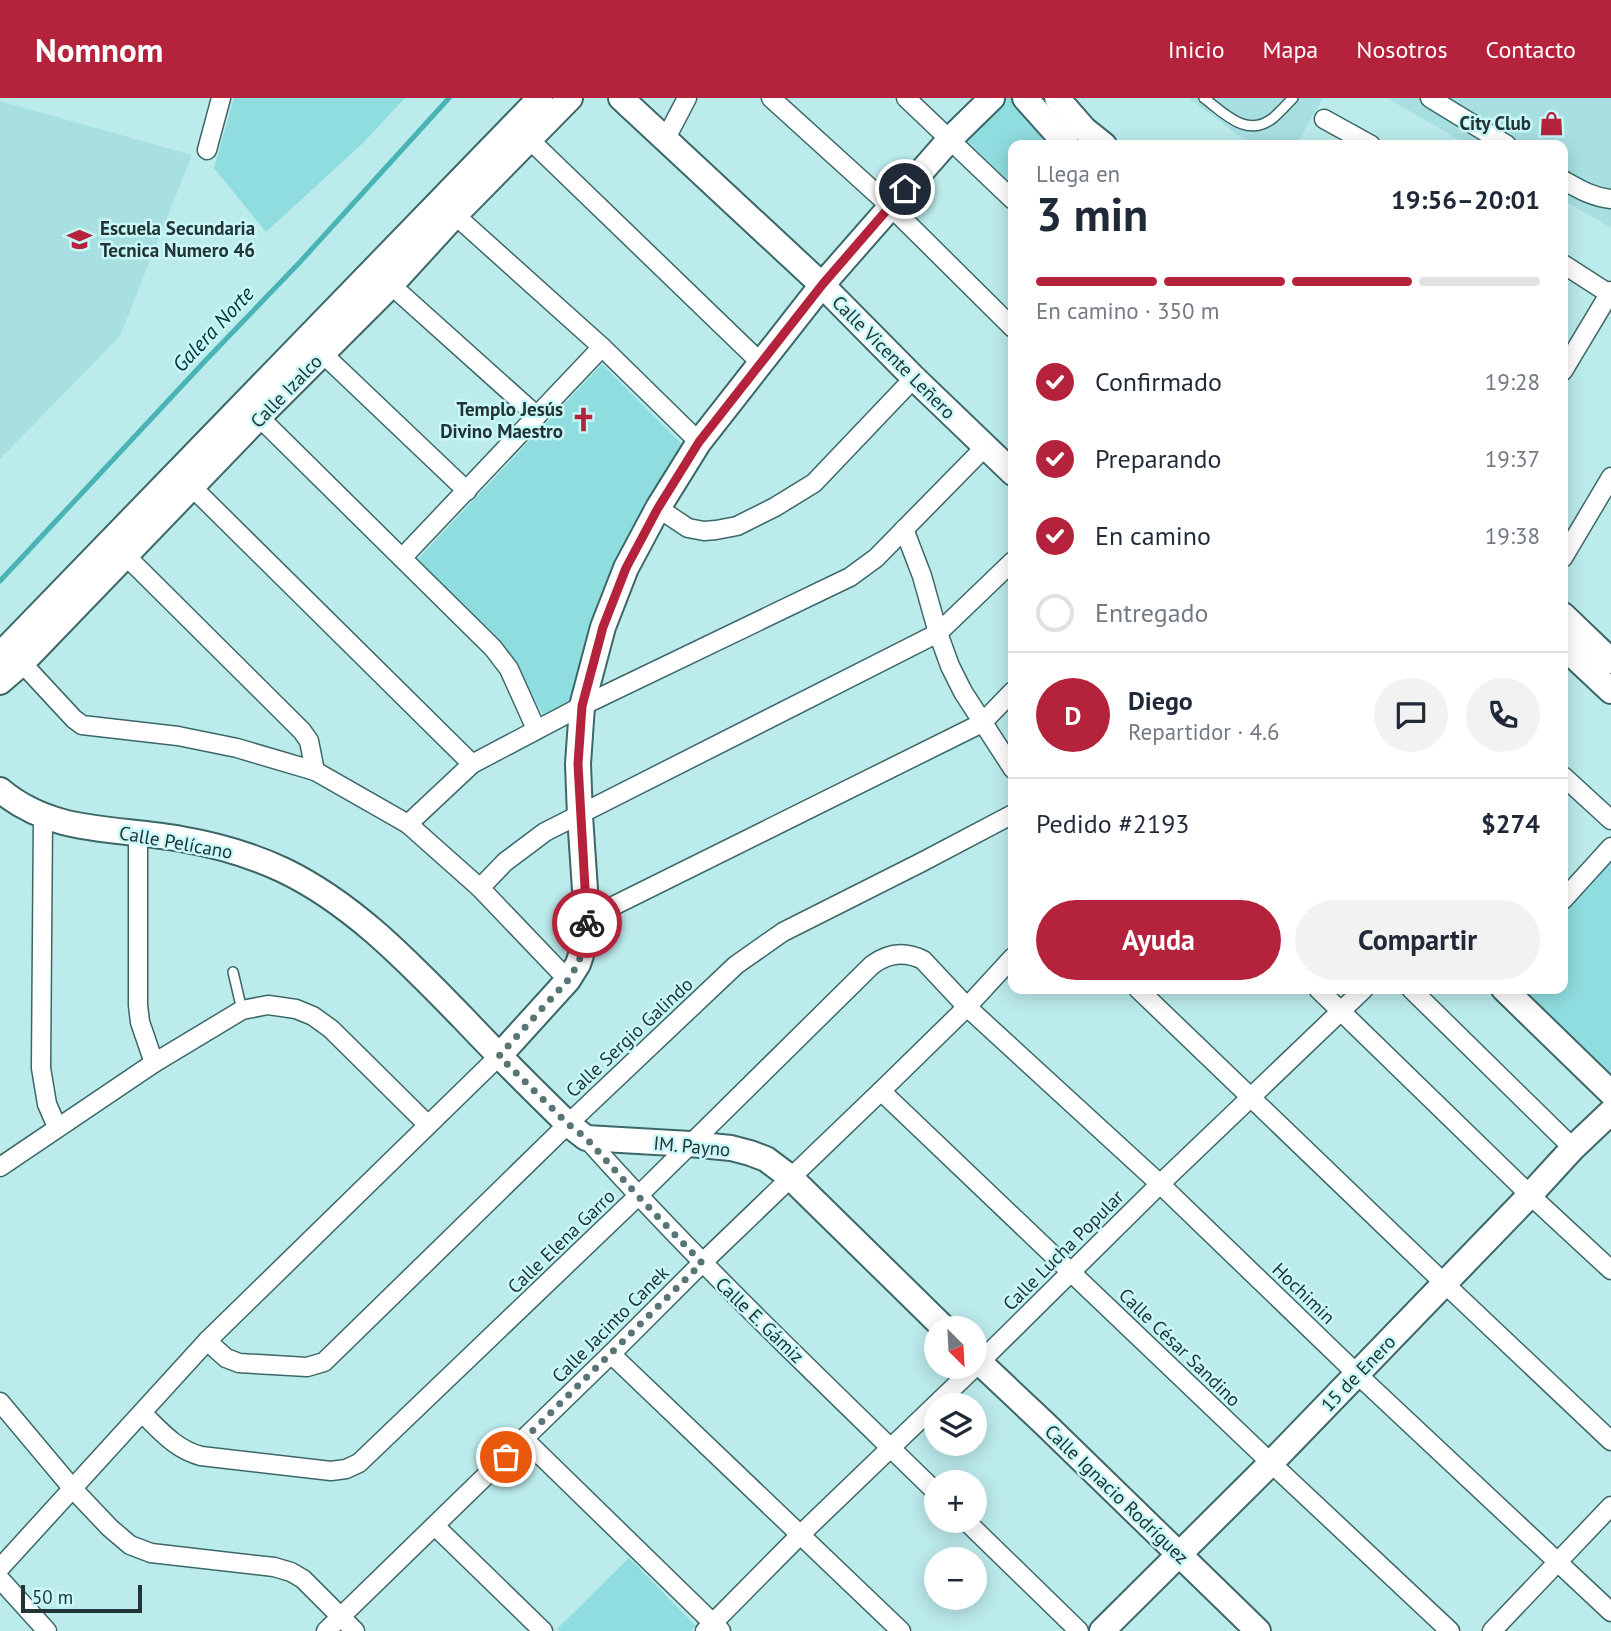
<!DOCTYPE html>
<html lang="es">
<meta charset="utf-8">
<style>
body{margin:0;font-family:"PT Sans",sans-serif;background:#f2f2f3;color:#1f2937;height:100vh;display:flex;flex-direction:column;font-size:26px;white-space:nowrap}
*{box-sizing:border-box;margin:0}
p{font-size:23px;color:#747a83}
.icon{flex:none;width:38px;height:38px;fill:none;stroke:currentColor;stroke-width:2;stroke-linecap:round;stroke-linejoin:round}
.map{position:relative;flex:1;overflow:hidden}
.details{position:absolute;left:1008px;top:42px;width:560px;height:854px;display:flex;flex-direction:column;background:#fff;border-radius:14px;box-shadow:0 4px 18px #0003}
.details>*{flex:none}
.needle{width:46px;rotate:156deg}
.fabs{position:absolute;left:924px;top:1218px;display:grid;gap:14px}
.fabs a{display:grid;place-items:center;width:63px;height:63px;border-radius:50%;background:#fff;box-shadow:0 4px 18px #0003;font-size:35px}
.scale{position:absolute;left:21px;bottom:18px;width:121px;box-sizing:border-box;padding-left:7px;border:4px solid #223435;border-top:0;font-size:19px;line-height:24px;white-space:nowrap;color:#223435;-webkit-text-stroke:5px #c9f8f9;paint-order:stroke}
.pin{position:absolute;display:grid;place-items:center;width:60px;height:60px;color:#fff;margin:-30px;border:4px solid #fff;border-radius:50%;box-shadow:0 2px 7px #0007}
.courier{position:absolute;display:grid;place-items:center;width:70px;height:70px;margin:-35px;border:5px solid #b5223c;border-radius:50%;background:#fff;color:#222;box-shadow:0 2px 9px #0007}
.head em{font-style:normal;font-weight:800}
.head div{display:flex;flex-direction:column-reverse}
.head{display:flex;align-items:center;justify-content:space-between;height:119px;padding:0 28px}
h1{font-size:46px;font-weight:800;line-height:52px}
.bar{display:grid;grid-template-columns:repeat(4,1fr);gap:10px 7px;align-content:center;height:84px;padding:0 28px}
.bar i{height:9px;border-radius:5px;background:#e0e1e3}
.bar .active{background:#b5223c}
.bar p{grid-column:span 4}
.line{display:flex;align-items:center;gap:18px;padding:0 28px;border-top:2px solid #e0e1e3}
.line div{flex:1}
.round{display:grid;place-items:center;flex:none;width:74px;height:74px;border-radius:37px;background:#f2f2f3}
ol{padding:0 28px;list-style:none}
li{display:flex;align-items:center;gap:21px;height:77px}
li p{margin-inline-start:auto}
li .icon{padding:7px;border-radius:50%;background:#b5223c;color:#fff;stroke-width:4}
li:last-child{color:#747a83}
li i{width:38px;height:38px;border:4px solid #e0e1e3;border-radius:50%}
.cta{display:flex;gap:14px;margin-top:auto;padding:14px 28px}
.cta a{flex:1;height:80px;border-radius:42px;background:#b5223c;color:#fff;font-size:28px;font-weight:800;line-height:80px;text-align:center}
.cta a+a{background:#f2f2f3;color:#1f2937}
header{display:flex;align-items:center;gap:42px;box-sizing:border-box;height:98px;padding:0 35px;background:#b5223c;color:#fff}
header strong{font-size:33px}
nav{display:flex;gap:38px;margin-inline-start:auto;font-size:24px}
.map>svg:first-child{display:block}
</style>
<header>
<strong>Nomnom</strong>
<nav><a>Inicio</a><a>Mapa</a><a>Nosotros</a><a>Contacto</a></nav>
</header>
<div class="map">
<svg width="1611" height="1533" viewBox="0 0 1611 1533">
<rect width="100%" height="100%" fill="#bcebec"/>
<!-- built -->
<g fill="#a8e0e1">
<polygon points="1189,0 1323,0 1296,47 1251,47"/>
<polygon points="1387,0 1611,0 1611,130 1563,102 1563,47 1468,47"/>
<polygon points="0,3 192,57 120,238 0,361"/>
</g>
<!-- green -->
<g fill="#90dddf">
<polygon points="234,0 405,0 363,45 266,134 214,70"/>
<polygon points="1004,0 1010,0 1050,47 1013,47 1013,87 962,38"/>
<path d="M602,266L683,347C657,388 630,429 610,474C591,515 582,560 571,604L544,619L513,560L499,541L416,463Z"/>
<polygon points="1611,756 1611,976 1518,891 1563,891 1563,811"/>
<polygon points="629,1460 696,1528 691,1533 560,1533 557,1531"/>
</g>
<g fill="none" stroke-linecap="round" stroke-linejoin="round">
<!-- stream -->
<polyline stroke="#49b3b5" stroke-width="5" points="0,483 206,262 300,164 449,0"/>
<defs>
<g id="lane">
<path d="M1204,0C1224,15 1247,41 1273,20C1280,14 1286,7 1293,0"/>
<polyline points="233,874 242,912"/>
</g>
<g id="street">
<polyline points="771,0 890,108 1013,230"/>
<polyline points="906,0 1013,102"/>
<polyline points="1430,0 1507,47"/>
<polyline points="1324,21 1371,47"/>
<polyline points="530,42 761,265"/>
<polyline points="665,42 687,0"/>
<polyline points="207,52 221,0"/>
<path d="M1563,82C1579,91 1592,99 1611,101"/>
<polyline points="455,117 602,249 699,344"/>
<polyline points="1563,166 1611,197"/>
<polyline points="391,187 537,318"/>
<polyline points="322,255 467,393"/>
<polyline points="1563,273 1611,193"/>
<polyline points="259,319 493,550 509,571 536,631"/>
<polyline points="192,389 472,666"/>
<polyline points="658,410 688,430 704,433 716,432 737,428 775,409 814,385 914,280"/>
<polyline points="904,431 922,478 938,535 950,568 963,594 1013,671"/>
<polyline points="125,457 302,633 309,643 315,673"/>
<polyline points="402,460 602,249"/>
<polyline points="1563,460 1611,379"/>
<polyline points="22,565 74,621 82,627 178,638 237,650 315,673 408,726 480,790 568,882"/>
<polyline points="1563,678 1611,722"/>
<polyline points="43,719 41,970 47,1006 57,1029"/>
<polyline points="408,726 472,666 582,608 850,479 876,460 985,349"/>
<polyline points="138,735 138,907 140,924 154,965"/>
<polyline points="480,790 505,764 545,734 938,535 1013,463"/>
<polyline points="1563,802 1611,749"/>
<polyline points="587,821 982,625 1013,593"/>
<polyline points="1138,891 1445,1186 1611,1343"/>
<polyline points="1318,891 1530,1097 1611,1172"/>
<polyline points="1411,891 1573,1050"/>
<polyline points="881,993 1271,1365 1450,1533"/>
<path d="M586,1040C697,1164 817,1278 936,1394"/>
<polyline points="0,1069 154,965 242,912 268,907 296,911 313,918 331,931 428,1027"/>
<polyline points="207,1243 226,1260 239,1265 307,1269 324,1264 568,1026 736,867 783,834 922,764 1013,716"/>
<polyline points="611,1256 901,1533"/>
<polyline points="0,1304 73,1391 110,1430 130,1447 151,1455 274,1469 291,1474 303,1481 355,1533"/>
<path d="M142,1315C161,1333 175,1351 201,1358L331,1373L346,1371L359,1365L638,1098L872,867C888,855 905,853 923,862L967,909L1160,1086L1357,1276L1611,1514"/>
<polyline points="524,1341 721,1533"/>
<polyline points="966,1423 1079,1533"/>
<polyline points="435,1428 543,1533"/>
<polyline points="0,1470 207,1243 499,958"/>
<polyline points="0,1481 47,1533"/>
<polyline points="326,1533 611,1256 702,1165 881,993 967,909 1013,859"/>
<polyline points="705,1533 801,1436 979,1265 1160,1086 1364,891"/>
<polyline points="1492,1533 1611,1408"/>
</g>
<g id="secondary">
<polyline points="621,0 822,187 914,280 1013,375"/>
<polyline points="1025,0 1067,47"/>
<polyline points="1057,0 1084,31 1104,47"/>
<polyline points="1563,517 1611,563"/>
<polyline points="1563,548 1611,593"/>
<polyline points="0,557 540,0"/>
<polyline points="0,584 22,565 259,319 391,187 455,117 570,0"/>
<path d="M0,692C53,737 117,729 181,741C216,747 251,757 283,772C354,806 409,865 463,920C497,956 532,991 568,1026L586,1040L690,1046L731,1050L750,1055L766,1061L790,1079L944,1230"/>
<polyline points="1504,891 1611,995"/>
<polyline points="499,958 568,882 578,866 584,848 587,821 580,718 578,666 582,608 603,529 626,470 658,410 699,344 822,187 950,41 992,0"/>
<polyline points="975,1260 1045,1326 1258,1533"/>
<polyline points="1102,1533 1271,1365 1530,1097 1573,1050 1611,1014"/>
</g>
</defs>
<!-- lane casing -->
<use href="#lane" stroke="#3c6768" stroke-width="12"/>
<!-- street casing -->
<use href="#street" stroke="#3c6768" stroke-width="21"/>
<!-- secondary casing -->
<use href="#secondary" stroke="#3c6768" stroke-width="28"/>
<!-- lane -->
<use href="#lane" stroke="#fff" stroke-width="9"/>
<!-- street -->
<use href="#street" stroke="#fff" stroke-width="18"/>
<!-- secondary -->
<use href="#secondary" stroke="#fff" stroke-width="24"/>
</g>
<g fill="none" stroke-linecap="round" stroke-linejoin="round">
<!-- done -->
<polyline stroke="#587475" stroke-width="7" stroke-dasharray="0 12.6" points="506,1359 702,1165 638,1098 586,1040 568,1026 499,958 568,882 578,866 584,848 587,825"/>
<!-- route -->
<polyline stroke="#b5223c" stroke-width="9" points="587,825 578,666 582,608 603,529 626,470 658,410 699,344 822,187 905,91"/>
</g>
<!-- icons -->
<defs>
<symbol id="shop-bare" viewBox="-9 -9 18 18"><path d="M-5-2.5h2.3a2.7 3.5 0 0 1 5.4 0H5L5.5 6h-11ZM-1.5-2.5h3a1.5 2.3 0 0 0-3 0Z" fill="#b5223c" stroke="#c9f8f9" stroke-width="2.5" paint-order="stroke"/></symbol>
<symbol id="school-bare" viewBox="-9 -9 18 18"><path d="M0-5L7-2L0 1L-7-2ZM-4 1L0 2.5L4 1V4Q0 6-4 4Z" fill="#b5223c" stroke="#c9f8f9" stroke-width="2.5" paint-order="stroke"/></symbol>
<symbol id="church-bare" viewBox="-9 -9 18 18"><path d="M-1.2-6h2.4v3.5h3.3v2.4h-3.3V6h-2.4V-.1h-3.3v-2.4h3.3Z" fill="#b5223c" stroke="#c9f8f9" stroke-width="2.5" paint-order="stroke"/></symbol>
</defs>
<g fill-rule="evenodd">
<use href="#shop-bare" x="1534" y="8" width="35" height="35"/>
<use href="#school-bare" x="62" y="124" width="35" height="35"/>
<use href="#church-bare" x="566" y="304" width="35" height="35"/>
</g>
<g text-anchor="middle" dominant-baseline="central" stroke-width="5" stroke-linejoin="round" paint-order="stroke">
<!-- poi labels -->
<g font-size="19" font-weight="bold" fill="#223435" stroke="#c9f8f9" text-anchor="end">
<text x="1531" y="25">City Club</text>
<text x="100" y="130" text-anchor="start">Escuela Secundaria<tspan x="100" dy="22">Tecnica Numero 46</tspan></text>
<text x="563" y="311">Templo Jesús<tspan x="563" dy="22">Divino Maestro</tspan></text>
</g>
<!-- street labels -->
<g font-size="19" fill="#223435" stroke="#c9f8f9">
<text transform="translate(894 259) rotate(45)">Calle Vicente Leñero</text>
<text transform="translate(286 293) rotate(-46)">Calle Izalco</text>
<text transform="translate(176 744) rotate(10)">Calle Pelícano</text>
<text transform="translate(629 939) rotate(-43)">Calle Sergio Galindo</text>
<text transform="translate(692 1048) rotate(5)">IM. Payno</text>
<text transform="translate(561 1143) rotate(-44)">Calle Elena Garro</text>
<text transform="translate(1063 1152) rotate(-45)">Calle Lucha Popular</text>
<text transform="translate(1304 1195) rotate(44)">Hochimin</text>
<text transform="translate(760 1222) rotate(44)">Calle E. Gámiz</text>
<text transform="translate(610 1226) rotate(-45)">Calle Jacinto Canek</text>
<text transform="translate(1180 1249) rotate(44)">Calle César Sandino</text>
<text transform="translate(1358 1275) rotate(-46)">15 de Enero</text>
<text transform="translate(1117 1396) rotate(44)">Calle Ignacio Rodríguez</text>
</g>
<!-- water labels -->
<g font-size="21" font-style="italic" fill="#003335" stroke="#c9f8f9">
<text transform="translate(213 231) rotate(-47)">Galera Norte</text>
</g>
</g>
</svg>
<div class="fabs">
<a><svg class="needle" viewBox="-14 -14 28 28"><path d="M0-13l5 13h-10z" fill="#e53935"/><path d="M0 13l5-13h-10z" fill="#747a83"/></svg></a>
<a><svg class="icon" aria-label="layers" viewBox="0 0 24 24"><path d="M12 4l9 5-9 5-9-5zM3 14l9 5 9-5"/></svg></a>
<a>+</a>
<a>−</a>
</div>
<div class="scale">50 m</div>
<div class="pin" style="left:506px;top:1359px;background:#ea580c"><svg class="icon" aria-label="bag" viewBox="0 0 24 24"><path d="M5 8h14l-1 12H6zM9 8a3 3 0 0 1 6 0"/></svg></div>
<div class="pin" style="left:905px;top:91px;background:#1f2937"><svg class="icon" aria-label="home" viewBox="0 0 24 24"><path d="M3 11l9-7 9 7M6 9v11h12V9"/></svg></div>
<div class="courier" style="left:587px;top:825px"><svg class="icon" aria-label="bike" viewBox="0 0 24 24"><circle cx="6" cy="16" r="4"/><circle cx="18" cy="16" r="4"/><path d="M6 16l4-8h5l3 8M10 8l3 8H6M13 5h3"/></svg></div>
<section class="details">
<div class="head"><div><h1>3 min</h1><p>Llega en</p></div><em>19:56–20:01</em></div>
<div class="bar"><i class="active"></i><i class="active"></i><i class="active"></i><i></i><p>En camino · 350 m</p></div>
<ol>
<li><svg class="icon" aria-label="check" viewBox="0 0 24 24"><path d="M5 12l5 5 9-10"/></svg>Confirmado<p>19:28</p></li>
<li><svg class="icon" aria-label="check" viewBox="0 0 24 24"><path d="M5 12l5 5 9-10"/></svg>Preparando<p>19:37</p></li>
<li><svg class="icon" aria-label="check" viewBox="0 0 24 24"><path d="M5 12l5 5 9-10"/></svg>En camino<p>19:38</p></li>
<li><i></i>Entregado</li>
</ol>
<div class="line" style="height:126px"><b class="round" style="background:#b5223c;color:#fff">D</b><div><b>Diego</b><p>Repartidor · 4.6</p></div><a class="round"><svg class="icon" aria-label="chat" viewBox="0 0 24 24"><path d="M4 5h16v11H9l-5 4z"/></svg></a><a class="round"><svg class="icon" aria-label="phone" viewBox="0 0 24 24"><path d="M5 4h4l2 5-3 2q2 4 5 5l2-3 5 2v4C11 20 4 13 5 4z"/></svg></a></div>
<div class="line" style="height:91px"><div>Pedido #2193</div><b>$274</b></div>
<div class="cta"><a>Ayuda</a><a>Compartir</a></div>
</section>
</div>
